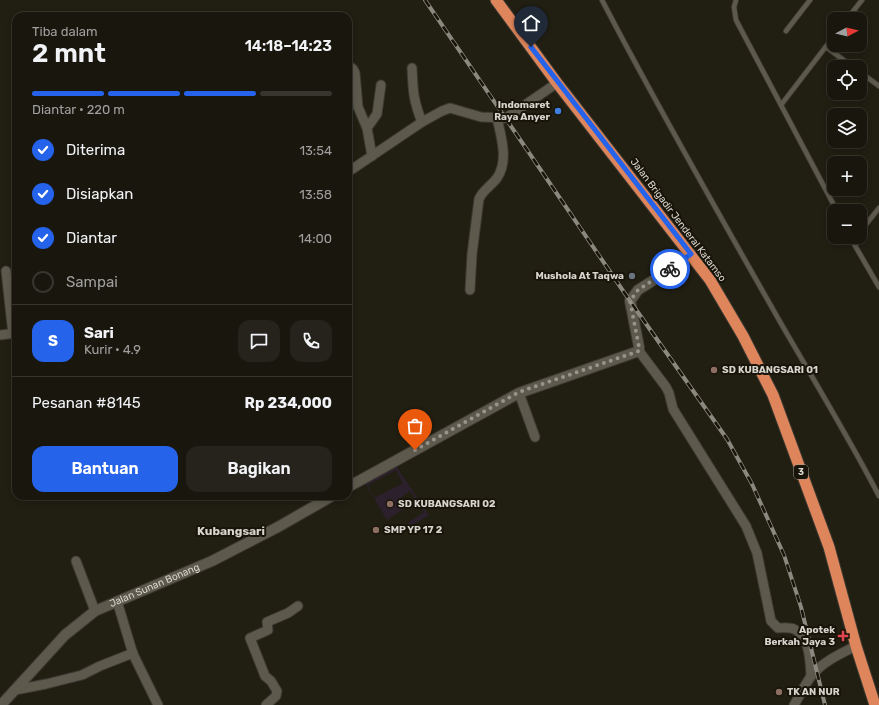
<!DOCTYPE html>
<html lang="id">
<meta charset="utf-8">
<style>
body{margin:0;font-family:Rubik,sans-serif;background:#26231c;color:#f1f3f6;height:100vh;display:flex;flex-direction:column;font-size:15px;white-space:nowrap}
*{box-sizing:border-box;margin:0}
p{font-size:13px;color:#9f9f9e}
.icon{flex:none;width:22px;height:22px;fill:none;stroke:currentColor;stroke-width:2;stroke-linecap:round;stroke-linejoin:round}
.map{position:relative;flex:1;overflow:hidden}
.panel{position:absolute;left:12px;top:12px;width:340px;height:488px;display:flex;flex-direction:column;background:#19160e;border-radius:12px;box-shadow:0 2px 6px #0003,0 0 0 1px #37352e}
.panel>*{flex:none}
.needle{width:26px;rotate:83deg}
.tools{position:absolute;left:827px;top:12px;display:grid;gap:8px}
.tools a{display:grid;place-items:center;width:40px;height:40px;border-radius:8px;background:#19160e;box-shadow:0 2px 6px #0003,0 0 0 1px #37352e;font-size:20px}
.pin{position:absolute;display:grid;place-items:center;width:34px;height:34px;color:#fff;margin:-41px -17px;border-radius:50% 50% 50% 0;rotate:-45deg;box-shadow:0 0 4px #0007}
.pin .icon{rotate:45deg}
.courier{position:absolute;display:grid;place-items:center;width:40px;height:40px;margin:-20px;border:3px solid #2563eb;border-radius:50%;background:#fff;color:#222;box-shadow:0 1px 5px #0007}
.head em{font-style:normal;font-weight:600}
.head div{display:flex;flex-direction:column-reverse}
.head{display:flex;align-items:center;justify-content:space-between;height:68px;padding:0 20px}
h1{font-size:26px;font-weight:600;line-height:30px}
.bar{display:grid;grid-template-columns:repeat(4,1fr);gap:6px 4px;align-content:center;height:48px;padding:0 20px}
.bar i{height:5px;border-radius:3px;background:#37352e}
.bar .current{background:#2563eb}
.bar p{grid-column:span 4}
.line{display:flex;align-items:center;gap:10px;padding:0 20px;border-top:1px solid #37352e}
.line div{flex:1}
.round{display:grid;place-items:center;flex:none;width:42px;height:42px;border-radius:12px;background:#26231c}
ol{padding:0 20px;list-style:none}
li{display:flex;align-items:center;gap:12px;height:44px}
li p{margin-inline-start:auto}
li .icon{padding:4px;border-radius:50%;background:#2563eb;color:#fff;stroke-width:4}
li:last-child{color:#9f9f9e}
li i{width:22px;height:22px;border:2px solid #37352e;border-radius:50%}
.primary-button{display:flex;gap:8px;margin-top:auto;padding:8px 20px}
.primary-button a{flex:1;height:46px;border-radius:12px;background:#2563eb;color:#fff;font-size:16px;font-weight:600;line-height:46px;text-align:center}
.primary-button a+a{background:#26231c;color:#f1f3f6}
.map>svg:first-child{display:block}
</style>
<div class="map">
<svg width="879" height="705" viewBox="0 0 879 705">
<rect width="100%" height="100%" fill="#211e12"/>
<!-- education -->
<path fill="#2c202d" fill-rule="evenodd" d="M396,466L429,515L396,535L365,483ZM396,470L403,483L374,498L368,485ZM410,491L424,512L395,532L387,520L406,507L400,498Z"/>
<g fill="none" stroke-linecap="round" stroke-linejoin="round">
<defs>
<g id="service">
<path d="M602,0C658,108 719,214 779,320C813,379 848,436 879,496"/>
<polyline points="736,0 734,7 736,20 837,211"/>
<polyline points="847,19 862,0"/>
<polyline points="786,31 810,0"/>
<polyline points="826,47 853,67"/>
<polyline points="860,72 879,86"/>
<polyline points="781,105 834,36"/>
<polyline points="860,232 879,208"/>
<polyline points="850,237 879,287"/>
</g>
<g id="minor">
<polyline points="348,65 353,69 355,73 358,107 367,128 372,156"/>
<path d="M412,68C413,90 413,100 422,122"/>
<polyline points="367,128 377,114 381,85"/>
<polyline points="348,172 422,122 442,111 450,108 481,117 506,118 557,83"/>
<polyline points="6,271 13,334"/>
<path d="M470,290L472,254L479,199C483,190 491,186 497,178C509,161 501,136 497,118"/>
<polyline points="0,335 16,333"/>
<path d="M639,351L666,387L669,393L673,409L746,526L757,553L771,621L778,628C783,628 789,627 794,629C810,636 810,662 811,676"/>
<polyline points="519,393 535,437"/>
<polyline points="76,561 95,611"/>
<polyline points="117,601 133,654 158,705"/>
<polyline points="15,690 46,684 82,675 100,666 133,653"/>
<polyline points="266,705 276,696 277,691 271,681 265,676 250,638 268,630 267,622 288,613 298,606"/>
<path d="M794,705C800,695 805,684 812,675C824,661 840,654 856,646"/>
</g>
<g id="tertiary">
<polyline points="348,487 519,393 639,351 639,347 630,301 638,290 657,278 691,254"/>
<path id="s1" d="M1,705L65,635L95,611L212,561L278,527L332,496"/>
</g>
<polyline id="trunk" points="496,0 557,83 710,280 743,336 773,395 829,547 856,646 875,705"/>
</defs>
<!-- service casing -->
<use href="#service" stroke="#3b3932" stroke-width="6"/>
<!-- minor casing -->
<use href="#minor" stroke="#3b3932" stroke-width="11"/>
<!-- tertiary casing -->
<use href="#tertiary" stroke="#3b3932" stroke-width="12"/>
<!-- trunk casing -->
<use href="#trunk" stroke="#3b3932" stroke-width="13"/>
<!-- service -->
<use href="#service" stroke="#5d594c" stroke-width="4.5"/>
<!-- minor -->
<use href="#minor" stroke="#5d594c" stroke-width="9"/>
<!-- tertiary -->
<use href="#tertiary" stroke="#5d594c" stroke-width="10"/>
<!-- trunk -->
<use href="#trunk" stroke="#de855b" stroke-width="11"/>
<defs>
<polyline id="rail" points="425,0 630,301 727,439 752,484 784,555 801,607 825,705"/>
</defs>
<!-- rail casing -->
<use href="#rail" stroke="#8b897f" stroke-width="4"/>
<!-- rail -->
<use href="#rail" stroke="#181409" stroke-width="2.5" stroke-dasharray="8" stroke-linecap="butt"/>
</g>
<g fill="none" stroke-linecap="round" stroke-linejoin="round">
<!-- done -->
<polyline stroke="#97948b" stroke-width="4" stroke-dasharray="0 7.2" points="415,450 519,392 639,351 639,347 630,301 638,290 670,269"/>
<!-- route -->
<polyline stroke="#2563eb" stroke-width="5" points="531,47 691,254 670,269"/>
</g>
<!-- markers -->
<circle fill="#3f7fe0" stroke="#181409" stroke-width="1.5" cx="558" cy="111" r="4"/>
<circle fill="#6b7280" stroke="#181409" stroke-width="1.5" cx="632" cy="276" r="4"/>
<g fill="#8d6e63" stroke="#181409" stroke-width="1.5">
<circle cx="714" cy="370" r="4"/>
<circle cx="390" cy="504" r="4"/>
<circle cx="376" cy="530" r="4"/>
<circle cx="779" cy="692" r="4"/>
</g>
<path fill="#e0444e" stroke="#181409" stroke-width="1.5" d="M841 630h4v4h4v4h-4v4h-4v-4h-4v-4h4z"/>
<g text-anchor="middle" dominant-baseline="central" stroke-width="4" stroke-linejoin="round" paint-order="stroke">
<!-- shield labels -->
<rect fill="#181409" stroke="#9d9a92" stroke-width="1" x="794" y="465" width="14" height="14" rx="3"/>
<g font-size="9" font-weight="bold" fill="#d6d4cc">
<text x="801" y="472">3</text>
</g>
<!-- poi labels -->
<g font-size="10" font-weight="bold" fill="#d6d4cc" stroke="#181409" text-anchor="start">
<text x="550" y="105" text-anchor="end">Indomaret<tspan x="550" dy="12">Raya Anyer</tspan></text>
<text x="624" y="276" text-anchor="end">Mushola At Taqwa</text>
<text x="722" y="370">SD KUBANGSARI 01</text>
<text x="398" y="504">SD KUBANGSARI 02</text>
<text x="384" y="530">SMP YP 17 2</text>
<text x="835" y="630" text-anchor="end">Apotek<tspan x="835" dy="12">Berkah Jaya 3</tspan></text>
<text x="787" y="692">TK AN NUR</text>
</g>
<!-- street labels -->
<g font-size="10" fill="#d6d4cc" stroke="#181409">
<text transform="translate(678 220) rotate(53)">Jalan Brigadir Jenderal Katamso</text>
<text stroke="none"><textPath href="#s1" startOffset="198">Jalan Sunan Bonang</textPath></text>
</g>
<!-- quarter labels -->
<g font-size="12" font-weight="bold" fill="#d6d4cc" stroke="#181409">
<text x="231" y="531">Kubangsari</text>
</g>
</g>
</svg>
<div class="tools">
<a><svg class="needle" viewBox="-14 -14 28 28"><path d="M0-13l5 13h-10z" fill="#e53935"/><path d="M0 13l5-13h-10z" fill="#9f9f9e"/></svg></a>
<a><svg class="icon" aria-label="locate" viewBox="0 0 24 24"><circle cx="12" cy="12" r="6"/><path d="M12 2v4M12 18v4M2 12h4M18 12h4"/></svg></a>
<a><svg class="icon" aria-label="layers" viewBox="0 0 24 24"><path d="M12 4l9 5-9 5-9-5zM3 14l9 5 9-5"/></svg></a>
<a>+</a>
<a>−</a>
</div>
<div class="pin" style="left:415px;top:450px;background:#ea580c"><svg class="icon" aria-label="bag" viewBox="0 0 24 24"><path d="M5 8h14l-1 12H6zM9 8a3 3 0 0 1 6 0"/></svg></div>
<div class="pin" style="left:531px;top:47px;background:#1f2937"><svg class="icon" aria-label="home" viewBox="0 0 24 24"><path d="M3 11l9-7 9 7M6 9v11h12V9"/></svg></div>
<div class="courier" style="left:670px;top:269px"><svg class="icon" aria-label="bike" viewBox="0 0 24 24"><circle cx="6" cy="16" r="4"/><circle cx="18" cy="16" r="4"/><path d="M6 16l4-8h5l3 8M10 8l3 8H6M13 5h3"/></svg></div>
<section class="panel">
<div class="head"><div><h1>2 mnt</h1><p>Tiba dalam</p></div><em>14:18–14:23</em></div>
<div class="bar"><i class="current"></i><i class="current"></i><i class="current"></i><i></i><p>Diantar · 220 m</p></div>
<ol>
<li><svg class="icon" aria-label="check" viewBox="0 0 24 24"><path d="M5 12l5 5 9-10"/></svg>Diterima<p>13:54</p></li>
<li><svg class="icon" aria-label="check" viewBox="0 0 24 24"><path d="M5 12l5 5 9-10"/></svg>Disiapkan<p>13:58</p></li>
<li><svg class="icon" aria-label="check" viewBox="0 0 24 24"><path d="M5 12l5 5 9-10"/></svg>Diantar<p>14:00</p></li>
<li><i></i>Sampai</li>
</ol>
<div class="line" style="height:72px"><b class="round" style="background:#2563eb;color:#fff">S</b><div><b>Sari</b><p>Kurir · 4.9</p></div><a class="round"><svg class="icon" aria-label="chat" viewBox="0 0 24 24"><path d="M4 5h16v11H9l-5 4z"/></svg></a><a class="round"><svg class="icon" aria-label="phone" viewBox="0 0 24 24"><path d="M5 4h4l2 5-3 2q2 4 5 5l2-3 5 2v4C11 20 4 13 5 4z"/></svg></a></div>
<div class="line" style="height:52px"><div>Pesanan #8145</div><b>Rp 234,000</b></div>
<div class="primary-button"><a>Bantuan</a><a>Bagikan</a></div>
</section>
</div>
